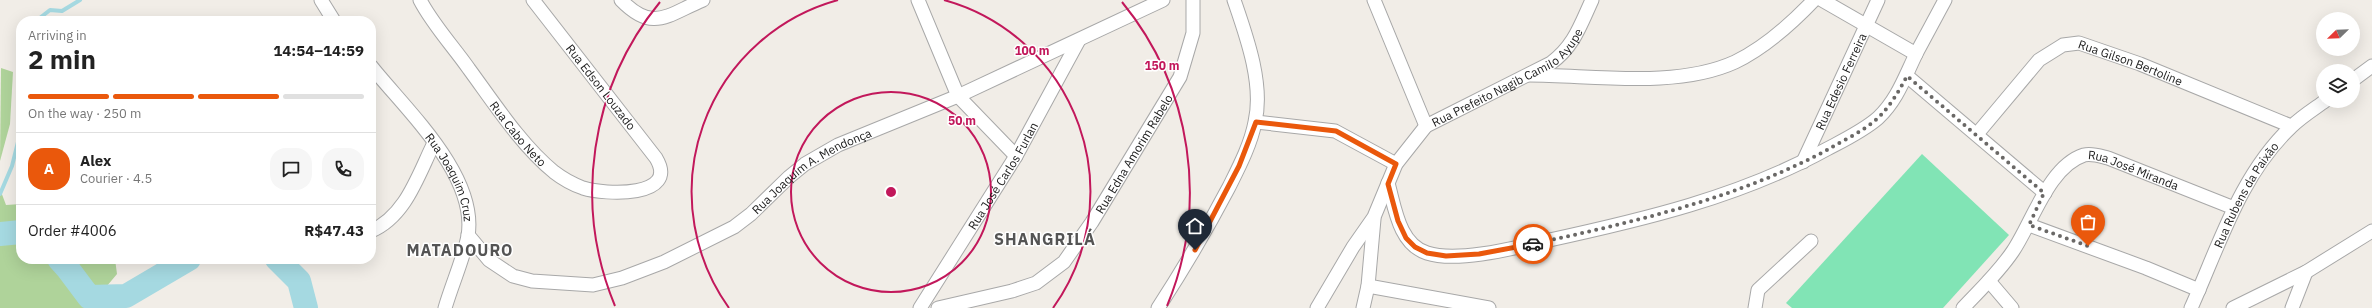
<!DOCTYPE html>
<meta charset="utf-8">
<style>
body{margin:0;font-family:"IBM Plex Sans",sans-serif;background:#f6f6f6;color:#222;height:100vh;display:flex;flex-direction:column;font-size:15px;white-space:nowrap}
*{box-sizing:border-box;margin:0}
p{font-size:13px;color:#767676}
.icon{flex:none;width:22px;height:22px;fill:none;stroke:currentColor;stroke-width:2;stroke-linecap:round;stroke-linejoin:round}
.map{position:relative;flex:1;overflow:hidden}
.side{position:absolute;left:16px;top:16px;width:360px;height:248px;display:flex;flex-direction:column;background:#fff;border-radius:16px;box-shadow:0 4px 16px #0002}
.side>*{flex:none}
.needle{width:26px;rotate:247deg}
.controls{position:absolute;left:2316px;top:12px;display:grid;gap:8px}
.controls a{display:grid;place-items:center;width:44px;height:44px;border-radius:50%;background:#fff;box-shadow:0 4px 16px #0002;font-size:20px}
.pin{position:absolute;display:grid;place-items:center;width:34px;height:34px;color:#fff;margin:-41px -17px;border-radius:50% 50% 50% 0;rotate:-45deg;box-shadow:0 0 4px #0007}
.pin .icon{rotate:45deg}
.courier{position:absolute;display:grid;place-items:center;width:40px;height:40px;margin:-20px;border:3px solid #ea580c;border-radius:50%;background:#fff;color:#222;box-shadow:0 1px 5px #0007}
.summary em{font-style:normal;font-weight:800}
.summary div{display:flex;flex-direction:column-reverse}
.summary{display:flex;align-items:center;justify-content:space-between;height:68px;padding:0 12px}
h1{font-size:26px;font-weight:800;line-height:30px}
.bar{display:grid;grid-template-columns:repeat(4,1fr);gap:6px 4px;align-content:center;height:48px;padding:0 12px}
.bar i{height:5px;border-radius:3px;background:#e0e0e0}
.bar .on{background:#ea580c}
.bar p{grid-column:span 4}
.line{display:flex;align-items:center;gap:10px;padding:0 12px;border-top:1px solid #e0e0e0}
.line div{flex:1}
.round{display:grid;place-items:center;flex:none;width:42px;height:42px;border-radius:16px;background:#f6f6f6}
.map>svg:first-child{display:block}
</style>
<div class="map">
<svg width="2372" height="308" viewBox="0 0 2372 308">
<rect width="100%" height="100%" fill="#f1ede7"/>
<!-- forest -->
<g fill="#afd39a">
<polygon points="1,68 13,72 10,124 0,161"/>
<polygon points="0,189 6,205 21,204 21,259 115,259 117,274 91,305 93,308 0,308"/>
</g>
<!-- pitch -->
<polygon fill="#81e4b5" points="1922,154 2009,235 1943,308 1792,308 1786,303"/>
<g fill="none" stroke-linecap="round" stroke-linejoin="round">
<!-- stream -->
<g stroke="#a5d9e1" stroke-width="4">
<polyline points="36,21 50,10 62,11 80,0"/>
<polyline points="0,194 12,166 21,130"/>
</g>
<!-- river -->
<g stroke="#a5d9e1" stroke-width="24">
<polyline points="0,234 21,232"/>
<polyline points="59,259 68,269 89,297 126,296 189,259"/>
<polyline points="277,259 299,281 306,308"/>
</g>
<defs>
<g id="minor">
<polyline points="321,0 334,21"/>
<path id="s1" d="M420,0C433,25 453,46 469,69C494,103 521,145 554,172C563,179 572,184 583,188C605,195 680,198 656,158L533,0"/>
<path d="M621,0C653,33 667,15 703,0"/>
<polyline points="918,0 958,96 1016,156"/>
<polyline points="1374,0 1426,126"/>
<polyline points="1822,0 1916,54"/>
<path id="s2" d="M371,66C405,109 478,175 468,236C463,260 452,284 445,308"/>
<path d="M1529,75C1592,75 1676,89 1735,62C1764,48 1792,23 1814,0"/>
<polyline points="1907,76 2045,193"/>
<polyline points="2353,80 2372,66"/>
<polyline points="1256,122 1335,131 1396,164"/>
<path id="s3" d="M1977,134L2039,60L2063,45L2079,43L2140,64L2291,126"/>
<path id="s4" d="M1803,162L1878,0"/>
<path d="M1388,183C1395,208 1399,244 1427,253C1457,263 1515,248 1545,241C1642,220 1740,197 1827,149C1844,140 1863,131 1878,118C1898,99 1905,76 1917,52C1926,35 1936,17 1945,0"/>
<polyline points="2029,225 2146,268 2199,290"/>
<path d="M371,231C406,216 418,175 434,143"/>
<path id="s5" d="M468,235L489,260L513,276L532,281L593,285L622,278L664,262L734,227L751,214L789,177L805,164L838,145L958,96L1163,0"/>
<polyline points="1989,281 2012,308"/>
<polyline points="1368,286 1489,308"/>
<path id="s6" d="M920,308L1016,156L1079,40"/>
<path id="s7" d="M938,308L1012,291L1036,283L1064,262L1092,222L1180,77L1193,33V0"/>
<path d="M1158,308C1184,268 1207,229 1229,187C1239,167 1251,144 1255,122C1264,84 1246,35 1234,0"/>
<path id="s8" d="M1317,308L1353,247L1374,217L1396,164L1426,126L1551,63C1574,46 1580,26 1592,0"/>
<polyline points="1363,308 1368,286 1374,219"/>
<polyline points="1755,308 1758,290 1811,241"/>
<path id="s9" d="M1963,308C1980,290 1999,272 2013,251C2032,223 2049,166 2084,155C2092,153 2100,156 2108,158L2234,208"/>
<path id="s10" d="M2191,308C2219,246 2240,175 2291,127C2301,117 2314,109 2325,101"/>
<polyline points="2233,308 2306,272 2372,231"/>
<polyline points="2292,308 2306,272"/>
</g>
</defs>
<!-- minor casing -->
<use href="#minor" stroke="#a8a8a8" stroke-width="15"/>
<!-- minor -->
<use href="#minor" stroke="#fff" stroke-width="13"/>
</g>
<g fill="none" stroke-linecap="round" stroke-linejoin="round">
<!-- done -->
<path stroke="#6a6866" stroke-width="4" stroke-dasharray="0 7.2" d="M1533,244C1633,222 1736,199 1827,150C1844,140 1864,131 1878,118C1891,105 1899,91 1907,76L2044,193L2029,225L2088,246"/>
<!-- route -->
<polyline stroke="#ea580c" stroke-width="5" points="1195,250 1239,166 1256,122 1336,131 1396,164 1388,184 1398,221 1406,238 1415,247 1427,253 1446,256 1479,254 1533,244"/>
</g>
<!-- distance rings -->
<g fill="none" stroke="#c2185b" stroke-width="2">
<circle cx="891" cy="192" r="100"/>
<path d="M729 308A199 199 0 0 1 838 0M944 0A199 199 0 0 1 1053 308"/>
<path d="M615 306A299 299 0 0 1 660 2M1122 2A299 299 0 0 1 1167 306"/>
</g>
<g text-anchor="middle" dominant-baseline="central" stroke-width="3" stroke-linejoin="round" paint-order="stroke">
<!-- street labels -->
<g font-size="12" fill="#212121" stroke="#fff">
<text stroke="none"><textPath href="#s3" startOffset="196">Rua Gilson Bertoline</textPath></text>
<text stroke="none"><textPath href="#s8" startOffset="309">Rua Prefeito Nagib Camilo Ayupe</textPath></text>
<text stroke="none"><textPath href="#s4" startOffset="89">Rua Edesio Ferreira</textPath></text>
<text transform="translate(601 87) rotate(52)">Rua Edson Louzado</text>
<text stroke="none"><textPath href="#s1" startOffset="166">Rua Cabo Neto</textPath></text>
<text stroke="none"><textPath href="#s7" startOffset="265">Rua Edna Amorim Rabelo</textPath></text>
<text stroke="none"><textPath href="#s5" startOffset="392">Rua Joaquim A. Mendonça</textPath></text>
<text stroke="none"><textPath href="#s9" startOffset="250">Rua José Miranda</textPath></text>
<text stroke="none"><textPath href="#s6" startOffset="156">Rua José Carlos Furlan</textPath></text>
<text stroke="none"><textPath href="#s2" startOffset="138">Rua Joaquim Cruz</textPath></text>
<text stroke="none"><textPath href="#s10" startOffset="126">Rua Rubens da Paixão</textPath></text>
</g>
<!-- district labels -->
<g font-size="16" font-weight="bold" letter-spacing="1" fill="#545454" stroke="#fff">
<text x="1045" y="239">SHANGRILÁ</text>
<text x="460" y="250">MATADOURO</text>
</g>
</g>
<circle cx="891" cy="192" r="6" fill="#c2185b" stroke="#fff" stroke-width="2"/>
<g font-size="12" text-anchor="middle" font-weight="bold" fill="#c2185b" stroke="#fff" stroke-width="3" stroke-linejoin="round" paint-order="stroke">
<text x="1032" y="55">100 m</text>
<text x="1162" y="70">150 m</text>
<text x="962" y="125">50 m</text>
</g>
</svg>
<div class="controls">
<a><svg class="needle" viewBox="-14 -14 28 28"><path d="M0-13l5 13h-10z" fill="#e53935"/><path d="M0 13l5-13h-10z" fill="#767676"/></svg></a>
<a><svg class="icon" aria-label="layers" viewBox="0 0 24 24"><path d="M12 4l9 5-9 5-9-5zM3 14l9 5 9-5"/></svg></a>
</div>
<div class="pin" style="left:2088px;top:246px;background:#ea580c"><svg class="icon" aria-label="bag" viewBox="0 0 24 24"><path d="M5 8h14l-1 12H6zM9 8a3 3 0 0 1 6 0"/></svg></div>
<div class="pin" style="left:1195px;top:250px;background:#1f2937"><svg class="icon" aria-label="home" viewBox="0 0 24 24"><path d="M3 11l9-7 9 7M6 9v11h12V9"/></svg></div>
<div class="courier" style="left:1533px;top:244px"><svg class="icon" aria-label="car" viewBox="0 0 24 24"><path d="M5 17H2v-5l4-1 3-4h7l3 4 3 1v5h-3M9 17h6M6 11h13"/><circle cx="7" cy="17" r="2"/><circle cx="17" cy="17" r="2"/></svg></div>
<section class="side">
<div class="summary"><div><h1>2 min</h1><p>Arriving in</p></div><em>14:54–14:59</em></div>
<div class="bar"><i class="on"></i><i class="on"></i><i class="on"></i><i></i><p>On the way · 250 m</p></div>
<div class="line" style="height:72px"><b class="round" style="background:#ea580c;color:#fff">A</b><div><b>Alex</b><p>Courier · 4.5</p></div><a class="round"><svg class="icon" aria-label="chat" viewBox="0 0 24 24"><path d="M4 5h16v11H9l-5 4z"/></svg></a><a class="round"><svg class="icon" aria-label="phone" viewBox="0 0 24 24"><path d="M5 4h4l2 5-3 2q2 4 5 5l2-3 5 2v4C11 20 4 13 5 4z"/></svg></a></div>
<div class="line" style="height:52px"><div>Order #4006</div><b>R$47.43</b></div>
</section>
</div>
